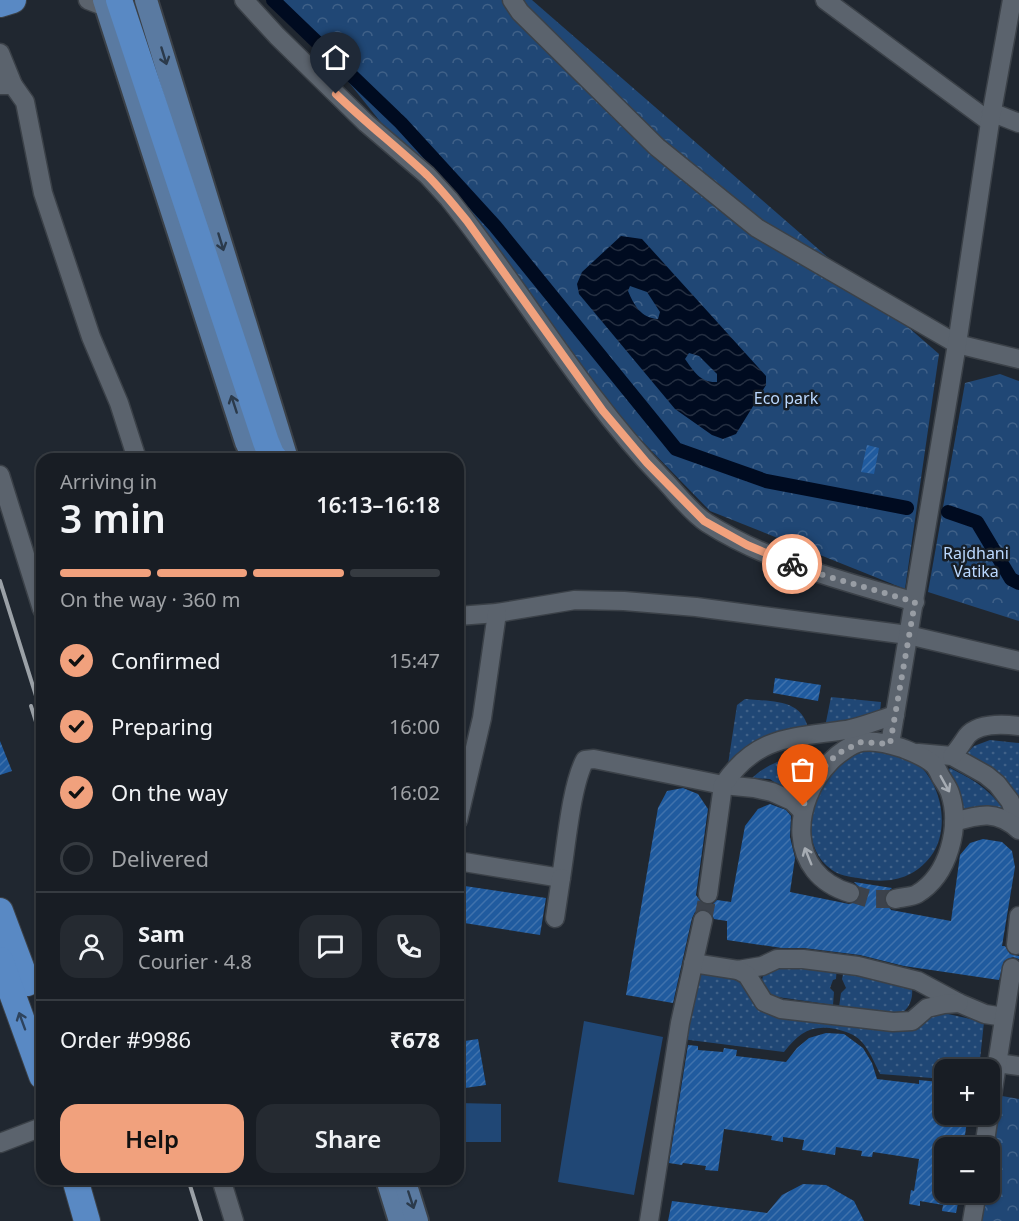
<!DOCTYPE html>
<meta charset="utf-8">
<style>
body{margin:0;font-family:"Noto Sans",sans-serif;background:#252a31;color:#f1f3f6;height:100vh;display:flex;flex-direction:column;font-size:22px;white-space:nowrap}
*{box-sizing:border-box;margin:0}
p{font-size:20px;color:#9fa2a6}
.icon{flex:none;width:33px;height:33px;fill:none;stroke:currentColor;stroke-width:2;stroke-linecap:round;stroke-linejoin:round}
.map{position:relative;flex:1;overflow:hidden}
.sheet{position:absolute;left:36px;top:453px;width:428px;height:732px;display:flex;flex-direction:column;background:#181d24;border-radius:18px;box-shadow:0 2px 4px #0004,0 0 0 2px #363b41}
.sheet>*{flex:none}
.tools{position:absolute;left:934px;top:1059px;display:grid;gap:12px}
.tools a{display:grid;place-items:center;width:66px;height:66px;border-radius:12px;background:#181d24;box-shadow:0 2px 4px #0004,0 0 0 2px #363b41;font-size:30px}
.pin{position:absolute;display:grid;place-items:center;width:51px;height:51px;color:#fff;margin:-62px -26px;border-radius:50% 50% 50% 0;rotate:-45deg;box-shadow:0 0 6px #0007}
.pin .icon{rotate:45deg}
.courier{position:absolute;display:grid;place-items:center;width:60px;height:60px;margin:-30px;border:4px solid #f1a17d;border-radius:50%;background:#fff;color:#222;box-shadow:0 2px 8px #0007}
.summary em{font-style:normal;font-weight:600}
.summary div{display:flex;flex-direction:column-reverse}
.summary{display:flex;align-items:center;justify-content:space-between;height:102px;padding:0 24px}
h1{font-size:39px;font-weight:600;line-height:45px}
.bar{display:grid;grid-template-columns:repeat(4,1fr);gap:9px 6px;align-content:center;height:72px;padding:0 24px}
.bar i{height:8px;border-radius:4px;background:#363b41}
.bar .active{background:#f1a17d}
.bar p{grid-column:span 4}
.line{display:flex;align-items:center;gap:15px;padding:0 24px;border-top:2px solid #363b41}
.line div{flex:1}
.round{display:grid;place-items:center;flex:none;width:63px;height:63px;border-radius:18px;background:#252a31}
ol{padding:0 24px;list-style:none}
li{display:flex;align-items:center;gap:18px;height:66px}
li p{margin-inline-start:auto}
li .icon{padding:6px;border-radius:50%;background:#f1a17d;color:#111;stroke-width:4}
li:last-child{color:#9fa2a6}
li i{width:33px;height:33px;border:3px solid #363b41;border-radius:50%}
.action{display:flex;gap:12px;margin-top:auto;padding:12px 24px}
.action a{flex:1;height:69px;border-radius:18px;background:#f1a17d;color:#111;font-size:24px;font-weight:600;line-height:69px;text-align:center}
.action a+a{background:#252a31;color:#f1f3f6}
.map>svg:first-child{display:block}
</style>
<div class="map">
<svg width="1019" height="1221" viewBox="0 0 1019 1221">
<defs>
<pattern id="grass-dots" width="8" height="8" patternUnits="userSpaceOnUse" patternTransform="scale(1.5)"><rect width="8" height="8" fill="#204775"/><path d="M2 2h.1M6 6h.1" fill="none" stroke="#406188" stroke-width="1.8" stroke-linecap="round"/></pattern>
<pattern id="forest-crowns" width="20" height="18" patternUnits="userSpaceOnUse" patternTransform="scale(1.5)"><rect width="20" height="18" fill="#204775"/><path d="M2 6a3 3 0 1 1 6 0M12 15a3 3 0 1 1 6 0" fill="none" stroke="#406188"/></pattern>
<pattern id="water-waves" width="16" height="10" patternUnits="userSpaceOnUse" patternTransform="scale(1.5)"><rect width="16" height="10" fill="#000b20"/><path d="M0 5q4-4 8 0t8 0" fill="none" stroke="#242e40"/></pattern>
<pattern id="building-hatch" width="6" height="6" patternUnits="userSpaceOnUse" patternTransform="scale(1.5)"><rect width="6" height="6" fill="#205b9f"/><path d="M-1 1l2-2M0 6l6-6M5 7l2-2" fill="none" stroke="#4072ac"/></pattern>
</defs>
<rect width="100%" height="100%" fill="#202730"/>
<!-- grass -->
<g fill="url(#grass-dots)">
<polygon points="831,697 881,702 880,712 824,732"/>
<path d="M745,699C773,702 805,698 809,734L727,771L737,705Z"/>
<polygon points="990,740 1019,743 1019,809 963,757 974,746"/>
<path d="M874,749C885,752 900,754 910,759C941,776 952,828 931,856C912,881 886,884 858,878C849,877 839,875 832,870C802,849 807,805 827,780C842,760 849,754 874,749Z"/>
<path d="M820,751V756L803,775L797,791L791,794L770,779L752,778C771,760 795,756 820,751Z"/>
<path d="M950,768C974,780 989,789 1005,811L964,821L947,772Z"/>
<path d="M771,965H837L836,979L833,980L830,988L834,992L833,1005L771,996C758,985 760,977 771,965Z"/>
<path d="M845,966L911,985C915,996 909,1013 896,1015C887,1016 850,1008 839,1007L841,993L846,988L842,979Z"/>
<path d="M697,972L743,978L750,991L845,1021L899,1031C915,1032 926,1020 939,1012L984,1022L979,1069L945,1070V1079L880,1074C874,1062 870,1051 861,1041C853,1033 846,1032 836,1029C811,1024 799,1033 784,1052L682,1039Z"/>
</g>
<!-- forest -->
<g fill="url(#forest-crowns)">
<polygon points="283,0 532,0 939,354 905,589 710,511 606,404"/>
<polygon points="1000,374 1019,381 1019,621 928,592 965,383"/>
<polygon points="1002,1096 1019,1099 1019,1221 982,1221 986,1193 990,1192 990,1170"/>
</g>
<!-- pitch -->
<g fill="#204775">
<polygon points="584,1021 663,1037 634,1195 558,1182"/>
<polygon points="458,1103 501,1104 501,1142 458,1142"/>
</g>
<!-- water -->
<path fill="url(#water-waves)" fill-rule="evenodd" d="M621,236L642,239L766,376V385L736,434L723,439L712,435L675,409L579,294L577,284L582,272ZM630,286L647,292L660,312L658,319C641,318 634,305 628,291ZM689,353L699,356L717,374V382C701,383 694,372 685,359Z"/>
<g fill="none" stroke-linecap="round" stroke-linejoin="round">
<!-- canal -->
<g stroke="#000b20" stroke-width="14">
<polyline points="273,0 401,123 495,226 676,449 766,481 907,508"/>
<polyline points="948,512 977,522 1011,579 1019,583"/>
</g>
</g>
<!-- building -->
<g fill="url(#building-hatch)">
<polygon points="867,445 879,448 874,474 861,472"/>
<polygon points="775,678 821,685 818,701 773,693"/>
<polygon points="0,741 12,771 0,775"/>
<polygon points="683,788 698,794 708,809 696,895 701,902 706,905 713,904 717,900 731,902 745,826 758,809 770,804 786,810 791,816 790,837 795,858 790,892 849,904 856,902 860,897 859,887 854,882 892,888 884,895 884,901 891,910 951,921 960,855 970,843 983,839 1002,842 1012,851 1015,867 1002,946 1005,946 1010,954 1019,956 1019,959 1013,957 1004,961 999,980 904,966 860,955 804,948 782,948 727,940 727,921 714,919 710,911 700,909 695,912 692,918 673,1003 626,995 658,808 667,791"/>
<polygon points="458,885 546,898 540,935 458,922"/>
<polygon points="826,1033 844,1034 863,1048 872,1063 877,1079 919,1084 919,1080 939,1082 938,1088 945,1089 945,1114 968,1114 965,1135 971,1136 969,1148 945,1148 945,1192 956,1192 955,1197 959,1198 956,1213 942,1211 943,1205 920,1201 920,1206 909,1204 911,1190 914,1191 919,1159 873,1152 872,1157 861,1156 862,1151 836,1147 835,1155 802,1150 804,1140 783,1137 783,1142 771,1140 772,1136 724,1129 718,1171 705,1170 706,1166 683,1163 682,1165 669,1163 688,1045 698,1046 698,1050 723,1052 724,1048 737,1050 736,1056 786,1062 797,1048 809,1038"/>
<polygon points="478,1039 486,1085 458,1089 458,1042"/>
<polygon points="803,1184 826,1185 854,1201 864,1221 668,1221 672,1201 767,1213 782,1195"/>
</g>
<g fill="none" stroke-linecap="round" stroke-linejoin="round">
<!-- minor-tunnel -->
<g stroke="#3c424b" stroke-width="18" stroke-dasharray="18 9" stroke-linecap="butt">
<polyline points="850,893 870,899 895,899"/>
<polyline points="703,920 708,894"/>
</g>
<defs>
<g id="minor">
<polyline points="88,0 106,7 112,0"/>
<path d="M244,0L277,36L366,123L427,175L449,199C522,290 580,393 662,478C675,491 691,513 707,523C770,563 844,581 915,602"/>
<polyline points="512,0 520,12 657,147 757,228 957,344 1019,359"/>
<polyline points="825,0 990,122"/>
<polyline points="0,53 13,85"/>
<polyline points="0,85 13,85 25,102 43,193 91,337 119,403 137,459"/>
<polyline points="991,112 1019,123"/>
<polyline points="0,475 42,609"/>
<polyline points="458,616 497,613 575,600 624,601 696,607 908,635 1019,661"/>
<polyline points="890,744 957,344 990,122 1012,0"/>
<polyline points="918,753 952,756 986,775 997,784 1010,801 1019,824"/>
<path d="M952,756C958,750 962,743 967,736C978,723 1003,724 1019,726"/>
<polyline points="458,820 482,718 497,613"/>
<path d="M954,822C980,814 997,810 1019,830"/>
<path d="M458,861L561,878C566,848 571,785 585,760L594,759L723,785L754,788L772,792L792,801L803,812"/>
<path d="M850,893C786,874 791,802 831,761C838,754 851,744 862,742C874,740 890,744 902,748C912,752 926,757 934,765C937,768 939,773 941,777C944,782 948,787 950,793C961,826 949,875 917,894C912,897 902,897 895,899"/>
<path d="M708,894L723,785C757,735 792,738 846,730C862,727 879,720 895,715"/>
<polyline points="555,918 561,878"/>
<polyline points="1016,945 1019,916"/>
<polyline points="693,963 738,970 762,966 777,959 803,959 858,966 918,981 959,1003 985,1014 1004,1017"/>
<polyline points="738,970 747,975 764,1002 781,1009 893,1022 912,1021 927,1008 944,1004 959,1003"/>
<polyline points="997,1063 1019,1066"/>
<polyline points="990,1109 1012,968"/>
<polyline points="0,1143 42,1127"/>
<polyline points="984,1148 989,1114"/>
<polyline points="221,1179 234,1221"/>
<polyline points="649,1221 680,1023 703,920"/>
<polyline points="972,1221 977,1192"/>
</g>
<g id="major">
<polyline points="104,0 246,442 254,459"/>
<polyline points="146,0 287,459"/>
<polyline points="387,1179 400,1221"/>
<polyline points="404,1179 417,1221"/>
</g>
<g id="highway">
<polyline points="119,0 266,442 271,454 275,459"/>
<polyline points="0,4 13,0"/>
<polyline points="0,911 27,983"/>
<polyline points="0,960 42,1076"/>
<polyline points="75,1179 87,1221"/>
</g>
</defs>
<!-- minor casing -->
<use href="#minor" stroke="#3b4148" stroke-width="21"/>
<!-- major casing -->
<use href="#major" stroke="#3b4148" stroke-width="26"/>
<!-- highway casing -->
<use href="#highway" stroke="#3b4148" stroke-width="28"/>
<!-- minor -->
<use href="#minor" stroke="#5b636d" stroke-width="18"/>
<!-- major -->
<use href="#major" stroke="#5a7aa1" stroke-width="22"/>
<!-- highway -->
<use href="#highway" stroke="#5989c4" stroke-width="26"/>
<!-- rail -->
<g stroke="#9ba1a7" stroke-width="4">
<polyline points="0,581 42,715"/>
<polyline points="31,706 42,741"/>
<polyline points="188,1179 201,1221"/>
</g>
</g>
<!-- one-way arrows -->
<defs><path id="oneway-shaft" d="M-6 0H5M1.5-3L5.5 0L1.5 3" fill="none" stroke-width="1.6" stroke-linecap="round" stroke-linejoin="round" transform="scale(1.5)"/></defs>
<g stroke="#2b3a4b">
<use href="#oneway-shaft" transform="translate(164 56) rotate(73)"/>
<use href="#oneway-shaft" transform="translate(221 242) rotate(73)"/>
<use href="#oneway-shaft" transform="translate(234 404) rotate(-108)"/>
<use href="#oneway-shaft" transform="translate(411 1200) rotate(72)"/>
</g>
<g stroke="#a6acb3">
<use href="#oneway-shaft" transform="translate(945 784) rotate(61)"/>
<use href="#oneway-shaft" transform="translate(808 856) rotate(-112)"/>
</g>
<use stroke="#2e435d" href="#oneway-shaft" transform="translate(22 1021) rotate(-110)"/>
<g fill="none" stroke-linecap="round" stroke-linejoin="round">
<!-- done -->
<polyline stroke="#989da4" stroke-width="6" stroke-dasharray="0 10.8" points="792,564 806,570 915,602 890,744 861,742 837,754 818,774 803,806"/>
<!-- route -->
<path stroke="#f1a17d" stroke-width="8" d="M336,94C365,122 397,147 427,175C441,189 454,205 467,221L603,411L647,463L704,521L747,545L792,564"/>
</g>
<g text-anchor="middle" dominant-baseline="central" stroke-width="5" stroke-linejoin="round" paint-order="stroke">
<!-- park labels -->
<g font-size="16" fill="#bbd9ff" stroke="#171e26">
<text x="786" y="398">Eco park</text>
<text x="976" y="553">Rajdhani<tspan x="976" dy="18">Vatika</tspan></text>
</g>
</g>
</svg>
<div class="tools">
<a>+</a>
<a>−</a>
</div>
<div class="pin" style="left:803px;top:806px;background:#ea580c"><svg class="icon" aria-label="bag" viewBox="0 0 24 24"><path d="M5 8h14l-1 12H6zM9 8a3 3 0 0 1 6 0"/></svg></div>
<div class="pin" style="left:336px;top:94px;background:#1f2937"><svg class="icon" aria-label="home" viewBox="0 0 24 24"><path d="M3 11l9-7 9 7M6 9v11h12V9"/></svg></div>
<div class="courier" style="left:792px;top:564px"><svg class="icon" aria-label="bike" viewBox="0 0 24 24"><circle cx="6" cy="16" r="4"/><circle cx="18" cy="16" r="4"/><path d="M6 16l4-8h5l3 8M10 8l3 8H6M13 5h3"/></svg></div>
<section class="sheet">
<div class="summary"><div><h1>3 min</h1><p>Arriving in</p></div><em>16:13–16:18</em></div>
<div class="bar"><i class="active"></i><i class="active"></i><i class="active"></i><i></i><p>On the way · 360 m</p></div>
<ol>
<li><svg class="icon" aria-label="check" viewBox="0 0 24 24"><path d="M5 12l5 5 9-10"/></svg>Confirmed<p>15:47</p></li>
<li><svg class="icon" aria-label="check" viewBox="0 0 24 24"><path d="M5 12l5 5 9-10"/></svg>Preparing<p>16:00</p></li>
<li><svg class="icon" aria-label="check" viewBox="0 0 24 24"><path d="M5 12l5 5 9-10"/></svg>On the way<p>16:02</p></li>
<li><i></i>Delivered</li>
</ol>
<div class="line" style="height:108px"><a class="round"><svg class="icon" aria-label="person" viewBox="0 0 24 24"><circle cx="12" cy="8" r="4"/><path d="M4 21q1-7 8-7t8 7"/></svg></a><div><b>Sam</b><p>Courier · 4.8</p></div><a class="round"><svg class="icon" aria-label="chat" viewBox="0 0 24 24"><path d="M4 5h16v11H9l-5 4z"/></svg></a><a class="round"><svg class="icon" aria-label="phone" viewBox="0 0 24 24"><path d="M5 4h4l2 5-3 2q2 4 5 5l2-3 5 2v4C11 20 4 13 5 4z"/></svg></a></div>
<div class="line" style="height:78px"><div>Order #9986</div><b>₹678</b></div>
<div class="action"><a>Help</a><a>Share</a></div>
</section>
</div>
